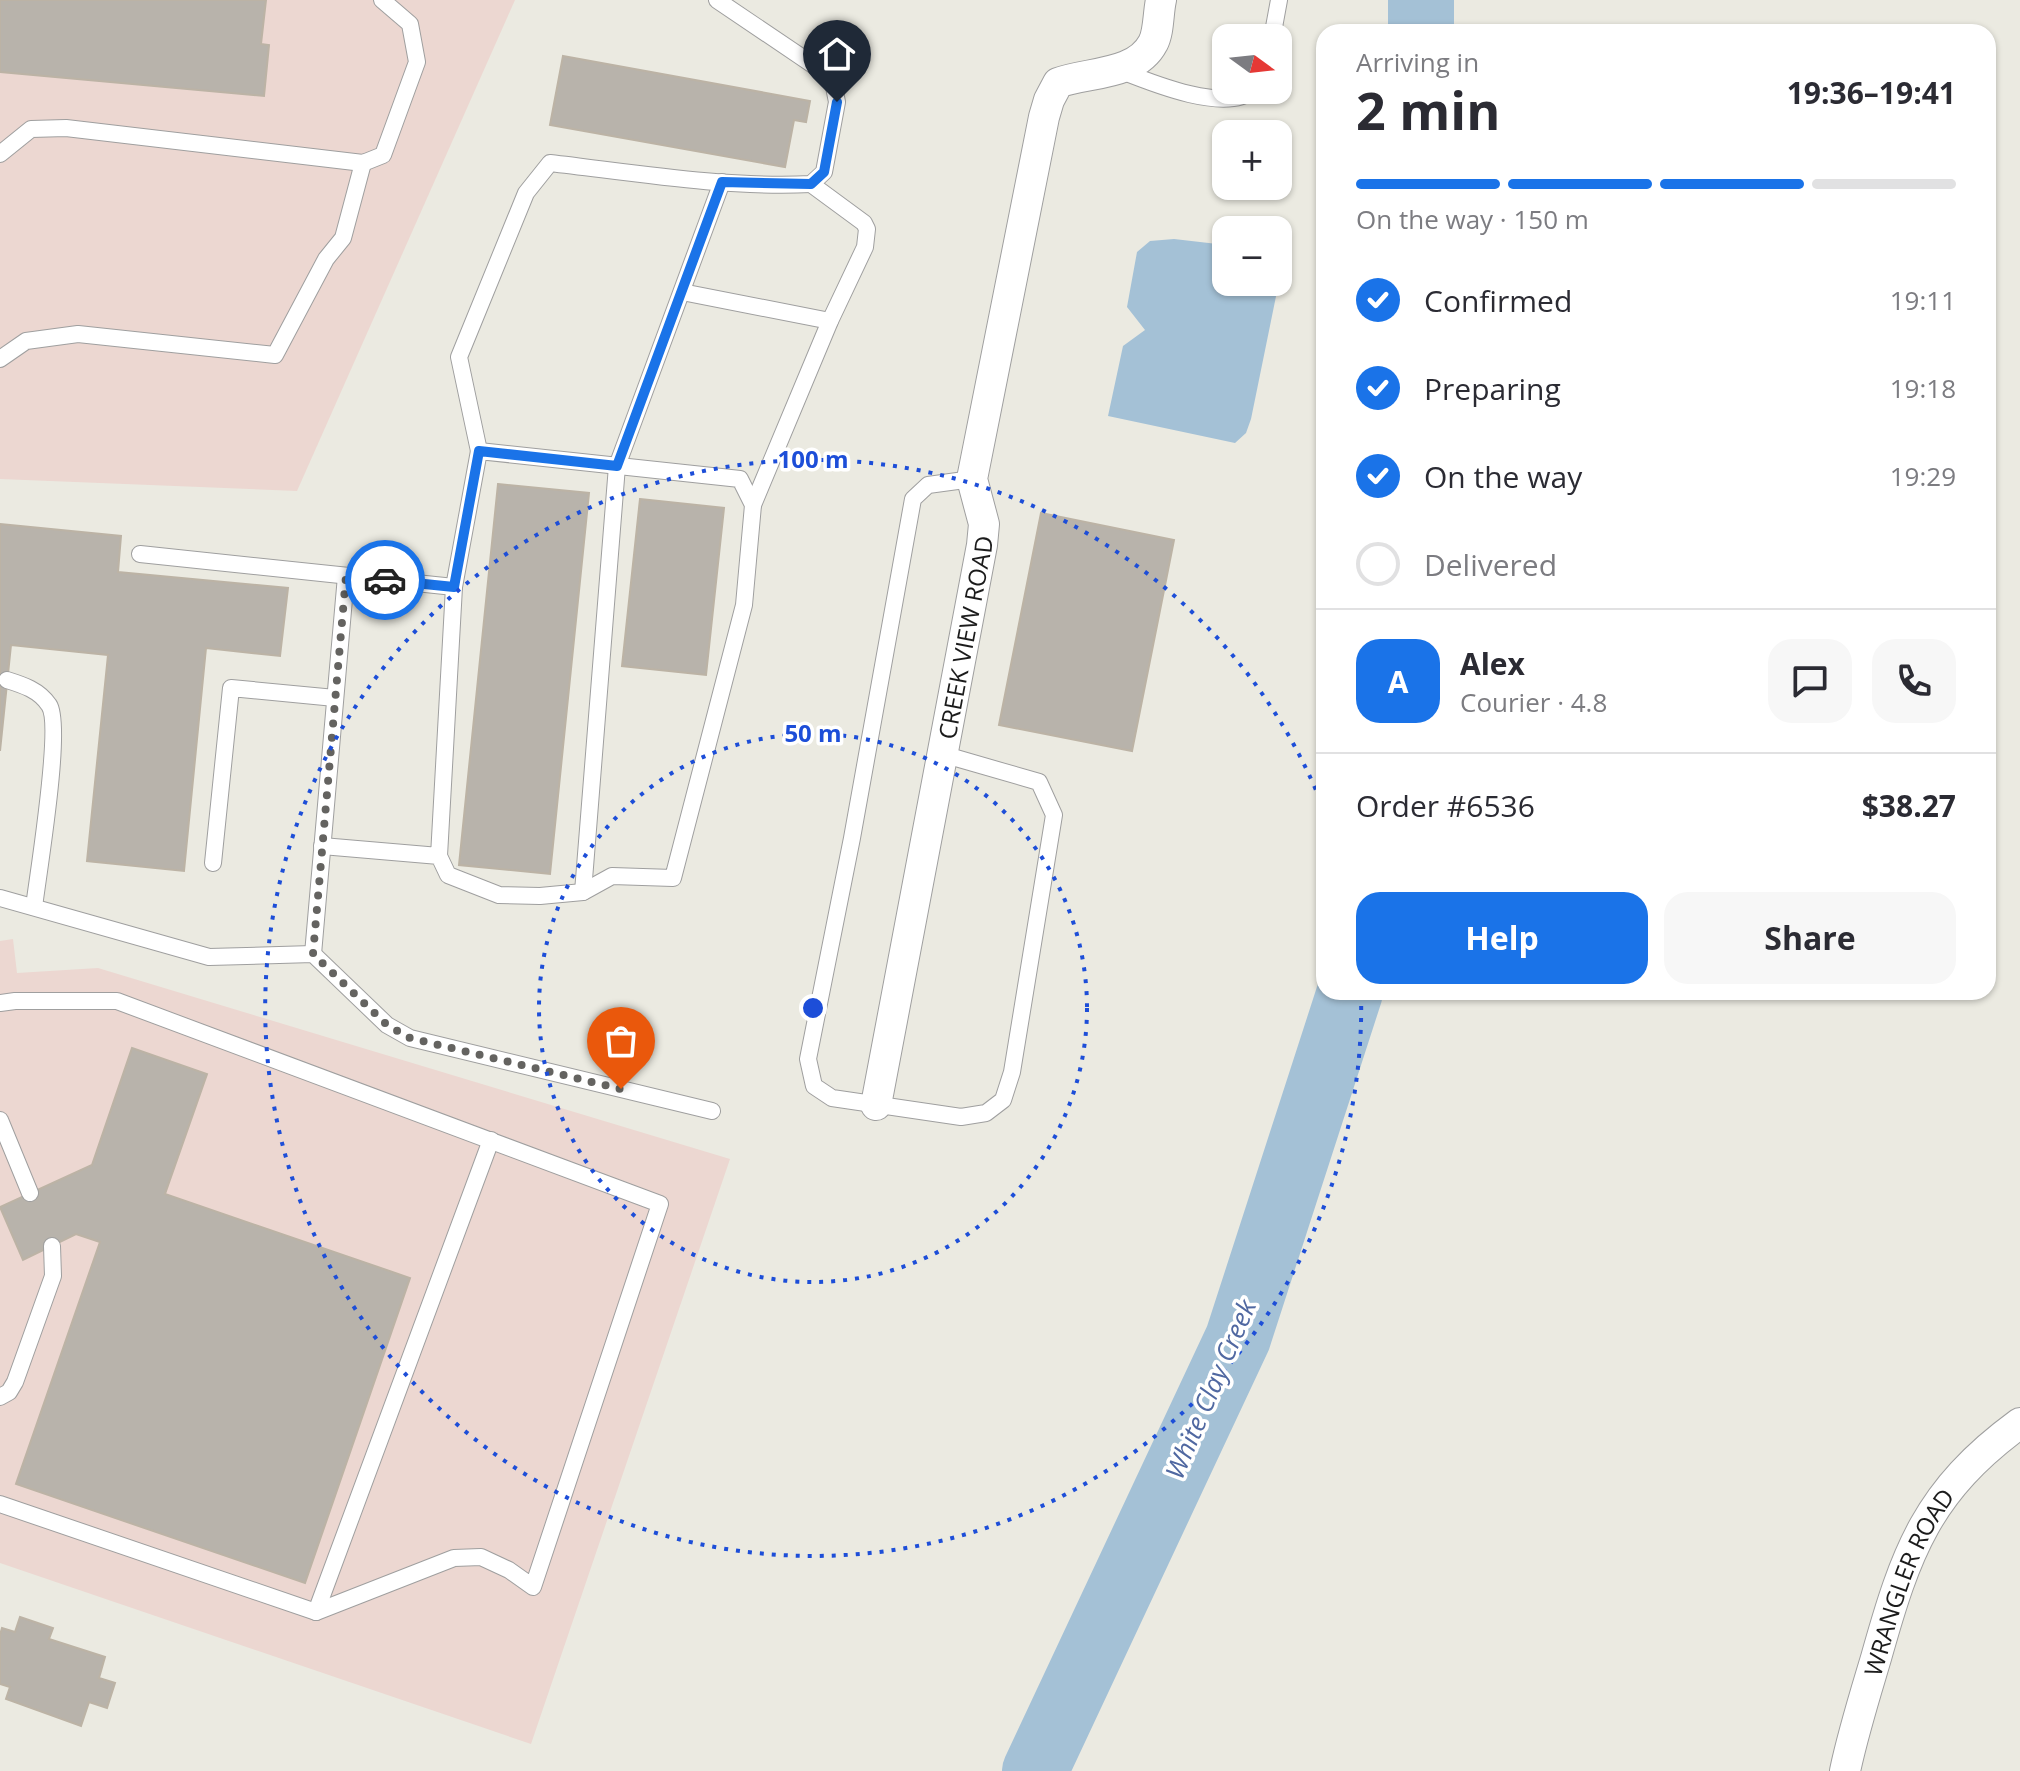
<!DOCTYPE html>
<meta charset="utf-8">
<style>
body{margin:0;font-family:"Open Sans",sans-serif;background:#f7f7f7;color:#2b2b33;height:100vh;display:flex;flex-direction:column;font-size:30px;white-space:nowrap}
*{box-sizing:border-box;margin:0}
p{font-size:26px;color:#7c7c81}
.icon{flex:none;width:44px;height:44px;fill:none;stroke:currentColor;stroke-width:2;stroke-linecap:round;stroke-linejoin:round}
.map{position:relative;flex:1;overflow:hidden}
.side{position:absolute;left:1316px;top:24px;width:680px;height:976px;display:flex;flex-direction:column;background:#fff;border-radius:24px;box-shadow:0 2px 6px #0004}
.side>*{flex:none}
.needle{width:52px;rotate:105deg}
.fabs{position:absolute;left:1212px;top:24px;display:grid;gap:16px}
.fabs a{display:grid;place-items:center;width:80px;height:80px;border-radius:16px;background:#fff;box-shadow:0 2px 6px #0004;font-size:40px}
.pin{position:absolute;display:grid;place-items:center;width:68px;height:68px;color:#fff;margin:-82px -34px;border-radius:50% 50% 50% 0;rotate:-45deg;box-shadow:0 0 8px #0007}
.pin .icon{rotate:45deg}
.courier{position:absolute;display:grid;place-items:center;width:80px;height:80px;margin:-40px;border:6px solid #1a73e8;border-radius:50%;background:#fff;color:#222;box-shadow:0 2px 10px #0007}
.summary em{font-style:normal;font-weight:700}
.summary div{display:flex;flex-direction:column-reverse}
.summary{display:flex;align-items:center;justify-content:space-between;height:136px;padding:0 40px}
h1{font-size:52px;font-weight:700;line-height:60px}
.bar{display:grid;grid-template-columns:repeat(4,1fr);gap:12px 8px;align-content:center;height:96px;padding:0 40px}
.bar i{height:10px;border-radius:6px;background:#e1e1e2}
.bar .active{background:#1a73e8}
.bar p{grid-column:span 4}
.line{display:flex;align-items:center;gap:20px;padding:0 40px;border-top:2px solid #e1e1e2}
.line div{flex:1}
.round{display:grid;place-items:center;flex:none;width:84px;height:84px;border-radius:24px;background:#f7f7f7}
ol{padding:0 40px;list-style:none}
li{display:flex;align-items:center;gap:24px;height:88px}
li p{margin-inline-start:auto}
li .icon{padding:8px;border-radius:50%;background:#1a73e8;color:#fff;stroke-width:4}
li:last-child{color:#7c7c81}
li i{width:44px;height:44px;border:4px solid #e1e1e2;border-radius:50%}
.action{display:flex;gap:16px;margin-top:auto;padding:16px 40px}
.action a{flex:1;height:92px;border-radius:24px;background:#1a73e8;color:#fff;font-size:32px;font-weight:700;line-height:92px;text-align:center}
.action a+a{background:#f7f7f7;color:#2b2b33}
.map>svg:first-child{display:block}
</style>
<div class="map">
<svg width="2020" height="1771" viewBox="0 0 2020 1771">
<rect width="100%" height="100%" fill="#ebeae1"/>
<!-- commercial -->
<g fill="#ecd7d1">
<polygon points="0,0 515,0 297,491 0,479"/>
<polygon points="13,939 17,973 98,968 730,1159 531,1744 0,1563 0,941"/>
</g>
<!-- water -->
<polygon fill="#a4c1d6" points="1174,239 1226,245 1226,282 1278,282 1278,256 1283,262 1251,419 1246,433 1235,443 1108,416 1123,346 1145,330 1127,307 1137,252 1150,241"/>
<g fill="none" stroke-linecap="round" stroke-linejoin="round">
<!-- river -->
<g stroke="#a4c1d6" stroke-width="66">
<polyline points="1421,0 1421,32"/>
<polyline points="1035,1771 1238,1338 1350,992"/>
</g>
</g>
<!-- building -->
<g fill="#b8b3ab" stroke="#bcb3a5" stroke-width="2">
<polygon points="0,0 266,0 261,44 269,45 264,96 0,72"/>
<polygon points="563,56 810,101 806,122 794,120 785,167 550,125"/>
<polygon points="498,484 589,493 550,874 459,865"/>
<polygon points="640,499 724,508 706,675 622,666"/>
<polygon points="1041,513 1174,540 1132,751 999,725"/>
<polygon points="0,524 121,536 118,572 288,588 280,656 206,648 184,871 87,861 108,655 11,645 0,751"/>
<polygon points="132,1048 207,1074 165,1194 410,1278 305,1583 16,1484 100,1242 76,1234 23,1260 0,1207 92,1165"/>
<polygon points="20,1617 53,1628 49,1639 105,1657 99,1678 115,1683 107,1708 89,1702 81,1726 6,1699 10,1687 0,1684 0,1635 2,1628 15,1632"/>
</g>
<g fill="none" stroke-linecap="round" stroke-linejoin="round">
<defs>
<g id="lane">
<polyline points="1272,38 1279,0"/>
<path d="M1119,70C1149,82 1226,114 1253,90"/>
<polyline points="0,154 31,129 66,128 363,163 383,155 417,62 410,24 382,0"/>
<polyline points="682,292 830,321"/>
<polyline points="0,359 26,341 78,334 275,355 326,259 343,238 363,163"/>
<path d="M479,451L459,357L526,193L550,163C636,173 724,188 811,184L824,172L837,102L834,87L825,73L717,0"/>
<polyline points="753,505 830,321 865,247 867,229 864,223 811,184"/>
<polyline points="140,554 454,587"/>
<path d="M7,680C23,685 39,690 49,705C63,725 38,874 34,907"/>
<polyline points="942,754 1039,782 1054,815 1012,1072 1003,1100 986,1113 961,1117 832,1098 814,1086 808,1059 852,838 913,499 928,485 972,479"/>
<polyline points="322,846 439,856 454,587 479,451 740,479 753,505 744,605 673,878 612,876 583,892 540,896 499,895 448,875 439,856"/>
<polyline points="213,863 231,688 335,698"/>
<polyline points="583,892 617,466 722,182"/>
<polyline points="0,898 209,957 313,954 387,1025 410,1038 712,1111"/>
<polyline points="313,954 346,576"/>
<polyline points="0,1003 15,1001 117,1001 660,1204 533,1587 509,1570 481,1557 454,1558 316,1612 0,1504"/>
<polyline points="0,1120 30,1193"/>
<polyline points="0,1397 9,1392 15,1382 53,1276 52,1246"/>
<polyline points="316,1612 491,1140"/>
</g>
<g id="street">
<path id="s1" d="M876,1105L982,545L984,524L972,479L1044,117L1049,100L1058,83C1086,72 1136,76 1153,43C1159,32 1158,13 1161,0"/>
<path id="s2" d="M1845,1771C1853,1733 1865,1695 1876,1658C1906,1551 1927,1491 2020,1423"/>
</g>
</defs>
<!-- lane casing -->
<use href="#lane" stroke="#9f9f9f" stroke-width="18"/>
<!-- street casing -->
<use href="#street" stroke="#9f9f9f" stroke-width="32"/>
<!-- lane -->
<use href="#lane" stroke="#fff" stroke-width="16"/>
<!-- street -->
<use href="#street" stroke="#fff" stroke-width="30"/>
</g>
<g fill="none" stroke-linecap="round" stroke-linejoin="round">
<!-- done -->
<polyline stroke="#646360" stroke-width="8" stroke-dasharray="0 14.4" points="385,580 346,576 313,954 387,1025 410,1038 621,1089"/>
<!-- route -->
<polyline stroke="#1a73e8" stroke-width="10" points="385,580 454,587 479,451 617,466 722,182 811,184 824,172 837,102"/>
</g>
<!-- distance rings -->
<g fill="none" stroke="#1d4ed8" stroke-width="4" stroke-dasharray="4 8">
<circle cx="813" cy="1008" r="274"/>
<path d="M1361 994A548 548 0 1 1 1323 807"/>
</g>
<g text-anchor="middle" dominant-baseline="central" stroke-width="7" stroke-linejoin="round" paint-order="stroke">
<!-- street labels -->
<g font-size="24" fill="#1b1b1b" stroke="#fff">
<text stroke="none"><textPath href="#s1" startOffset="476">CREEK VIEW ROAD</textPath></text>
<text stroke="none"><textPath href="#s2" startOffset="200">WRANGLER ROAD</textPath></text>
</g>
<!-- water labels -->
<g font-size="26" font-style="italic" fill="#5068a1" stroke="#fff">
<text transform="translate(1210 1389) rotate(-67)">White Clay Creek</text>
</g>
</g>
<circle cx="813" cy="1008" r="12" fill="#1d4ed8" stroke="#fff" stroke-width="4"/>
<g font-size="24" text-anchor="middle" font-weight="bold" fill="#1d4ed8" stroke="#fff" stroke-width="7" stroke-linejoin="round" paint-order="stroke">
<text x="813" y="468">100 m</text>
<text x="813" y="742">50 m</text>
</g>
</svg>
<div class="fabs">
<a><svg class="needle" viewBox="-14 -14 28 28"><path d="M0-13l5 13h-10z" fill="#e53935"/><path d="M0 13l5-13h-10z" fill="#7c7c81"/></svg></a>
<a>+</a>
<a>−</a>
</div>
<div class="pin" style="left:621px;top:1089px;background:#ea580c"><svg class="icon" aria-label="bag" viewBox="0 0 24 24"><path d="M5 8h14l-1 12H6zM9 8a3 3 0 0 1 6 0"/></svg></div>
<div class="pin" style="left:837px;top:102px;background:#1f2937"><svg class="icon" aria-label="home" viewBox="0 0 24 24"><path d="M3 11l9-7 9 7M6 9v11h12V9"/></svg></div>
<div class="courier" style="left:385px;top:580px"><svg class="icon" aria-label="car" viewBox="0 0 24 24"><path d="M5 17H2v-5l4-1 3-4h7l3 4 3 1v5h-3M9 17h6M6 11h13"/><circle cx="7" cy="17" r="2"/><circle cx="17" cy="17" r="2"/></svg></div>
<section class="side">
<div class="summary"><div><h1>2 min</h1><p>Arriving in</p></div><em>19:36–19:41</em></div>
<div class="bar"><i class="active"></i><i class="active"></i><i class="active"></i><i></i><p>On the way · 150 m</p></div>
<ol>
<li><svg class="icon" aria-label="check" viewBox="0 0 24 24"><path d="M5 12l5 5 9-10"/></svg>Confirmed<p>19:11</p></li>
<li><svg class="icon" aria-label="check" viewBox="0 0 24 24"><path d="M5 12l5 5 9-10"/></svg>Preparing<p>19:18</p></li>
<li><svg class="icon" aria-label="check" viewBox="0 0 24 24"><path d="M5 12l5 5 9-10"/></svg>On the way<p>19:29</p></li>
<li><i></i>Delivered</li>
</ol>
<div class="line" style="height:144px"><b class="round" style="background:#1a73e8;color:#fff">A</b><div><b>Alex</b><p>Courier · 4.8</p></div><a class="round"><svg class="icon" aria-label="chat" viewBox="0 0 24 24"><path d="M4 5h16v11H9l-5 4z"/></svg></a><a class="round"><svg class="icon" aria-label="phone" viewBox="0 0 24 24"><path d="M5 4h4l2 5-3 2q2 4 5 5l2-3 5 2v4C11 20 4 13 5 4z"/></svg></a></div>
<div class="line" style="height:104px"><div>Order #6536</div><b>$38.27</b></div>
<div class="action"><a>Help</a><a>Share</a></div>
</section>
</div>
